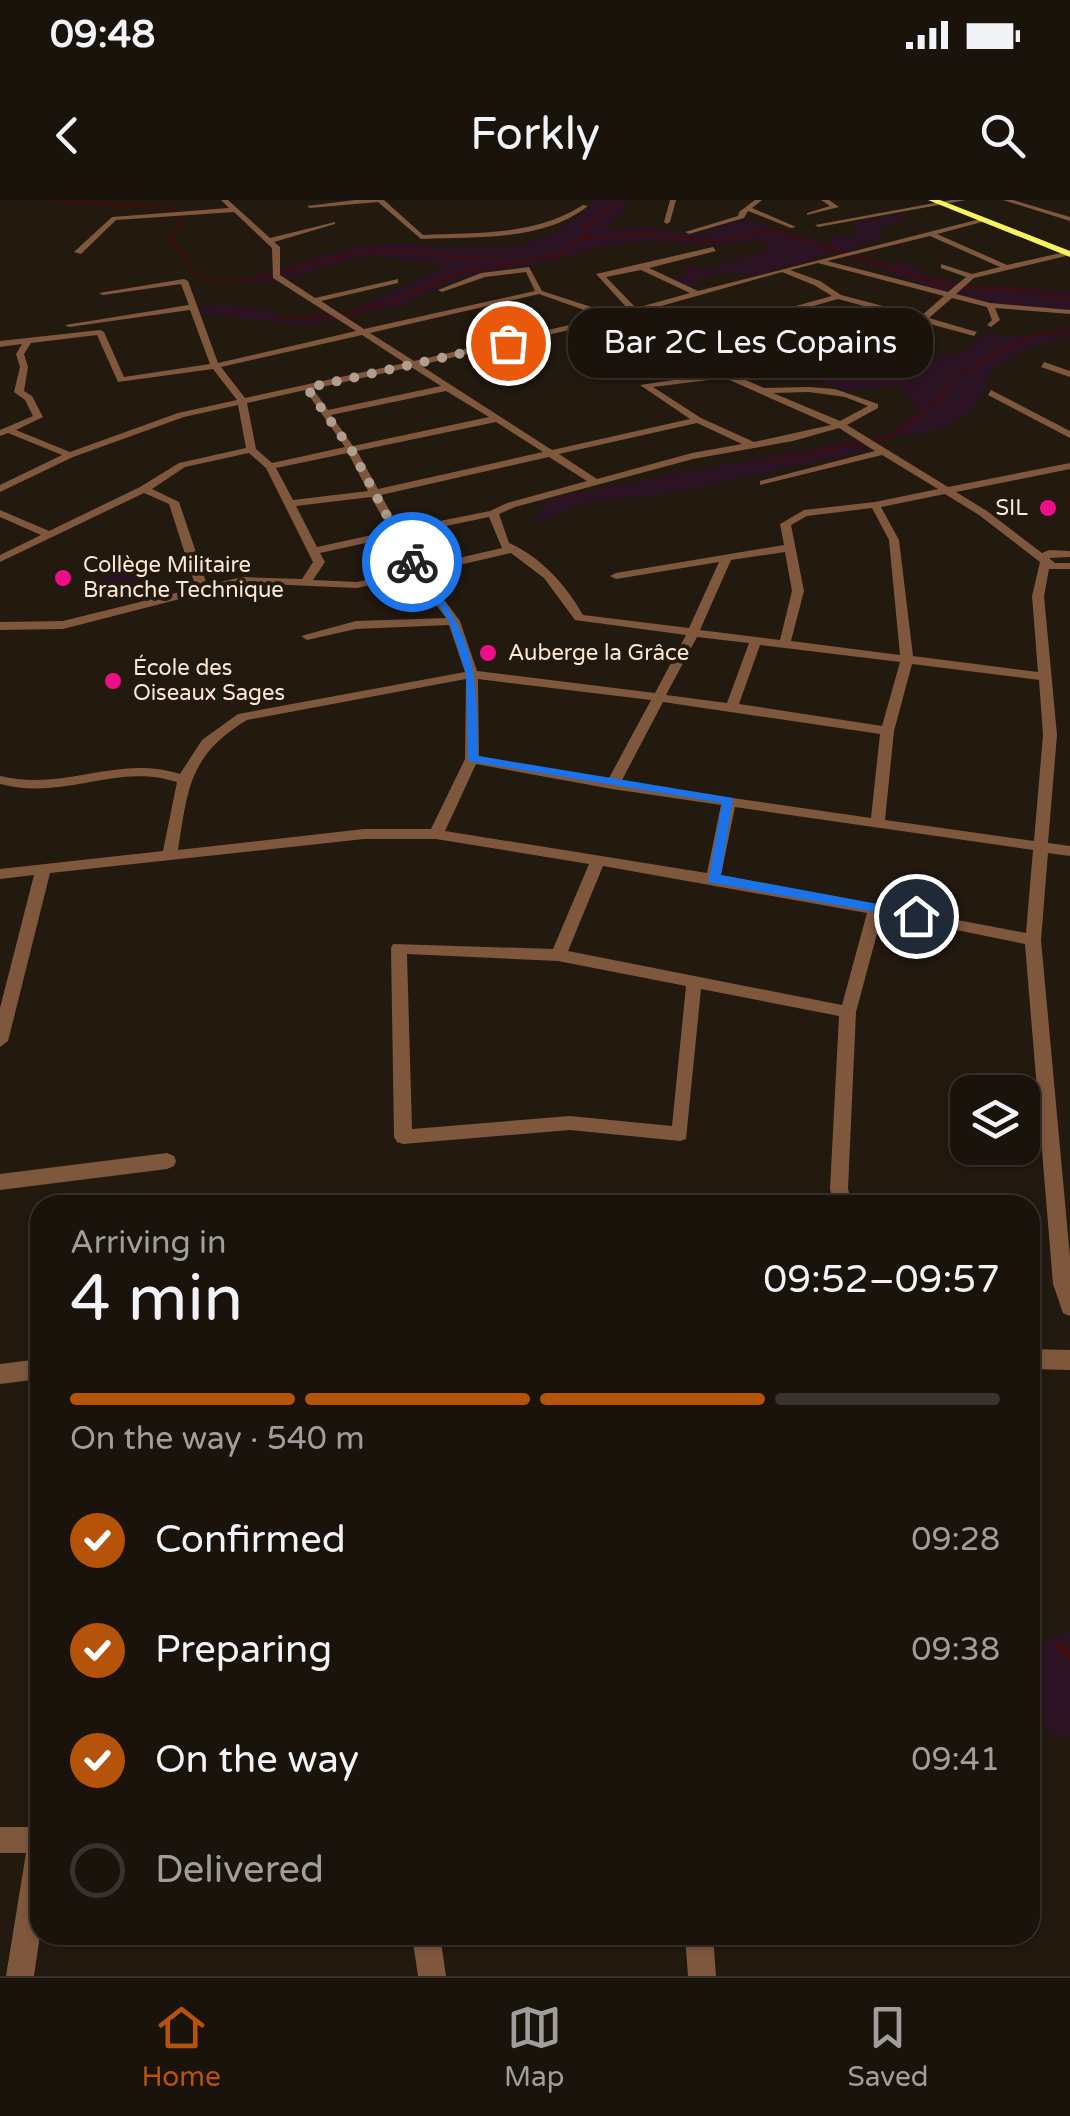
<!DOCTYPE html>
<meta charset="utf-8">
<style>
body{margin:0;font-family:"Varela Round",sans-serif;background:#272019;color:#f1f3f6;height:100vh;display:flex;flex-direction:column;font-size:38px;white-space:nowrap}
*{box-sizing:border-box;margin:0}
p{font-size:32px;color:#9f9e9d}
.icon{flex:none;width:55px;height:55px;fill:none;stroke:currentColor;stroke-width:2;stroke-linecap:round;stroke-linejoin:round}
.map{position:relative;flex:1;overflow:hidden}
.details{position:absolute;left:30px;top:995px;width:1010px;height:750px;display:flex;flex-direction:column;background:#1a130b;border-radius:30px;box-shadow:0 2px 8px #0004,0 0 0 2px #38322c}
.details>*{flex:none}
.buttons{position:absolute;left:950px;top:875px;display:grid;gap:20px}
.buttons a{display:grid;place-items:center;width:90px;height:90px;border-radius:20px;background:#1a130b;box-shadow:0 2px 8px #0004,0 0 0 2px #38322c;font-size:50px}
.pin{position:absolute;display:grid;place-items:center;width:85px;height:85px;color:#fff;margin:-42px;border:5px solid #fff;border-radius:50%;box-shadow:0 2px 10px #0007}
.courier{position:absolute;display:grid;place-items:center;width:100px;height:100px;margin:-50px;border:8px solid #1a73e8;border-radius:50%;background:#fff;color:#222;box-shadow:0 2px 12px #0007}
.bubble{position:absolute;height:70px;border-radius:30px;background:#1a130b;box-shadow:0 2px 8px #0004,0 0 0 2px #38322c;font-size:32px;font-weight:600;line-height:70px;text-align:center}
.overview em{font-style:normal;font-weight:600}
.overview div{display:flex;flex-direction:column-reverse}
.overview{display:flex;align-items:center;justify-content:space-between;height:170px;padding:0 40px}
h1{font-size:65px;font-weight:600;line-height:75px}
.bar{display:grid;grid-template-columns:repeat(4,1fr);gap:15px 10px;align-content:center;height:120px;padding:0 40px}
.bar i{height:12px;border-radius:8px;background:#38322c}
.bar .active{background:#b45309}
.bar p{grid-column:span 4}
ol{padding:0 40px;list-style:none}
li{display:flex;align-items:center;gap:30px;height:110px}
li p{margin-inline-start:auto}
li .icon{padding:10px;border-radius:50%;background:#b45309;color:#fff;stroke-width:4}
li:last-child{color:#9f9e9d}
li i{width:55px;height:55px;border:5px solid #38322c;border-radius:50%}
.status{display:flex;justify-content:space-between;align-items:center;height:70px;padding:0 50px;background:#1a130b;direction:ltr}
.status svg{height:28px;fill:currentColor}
header{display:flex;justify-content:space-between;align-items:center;height:130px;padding:0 40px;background:#1a130b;font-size:45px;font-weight:600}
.dock{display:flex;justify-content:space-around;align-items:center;height:140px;border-top:2px solid #38322c;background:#1a130b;font-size:28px;color:#9f9e9d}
.dock a{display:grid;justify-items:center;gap:5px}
.dock .active{color:#b45309}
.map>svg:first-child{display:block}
</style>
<div class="status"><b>09:48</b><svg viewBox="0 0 49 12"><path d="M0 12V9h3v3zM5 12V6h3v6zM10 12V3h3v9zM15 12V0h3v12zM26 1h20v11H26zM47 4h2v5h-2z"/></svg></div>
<header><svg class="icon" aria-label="back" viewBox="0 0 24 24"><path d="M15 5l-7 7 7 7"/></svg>Forkly<svg class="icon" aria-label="search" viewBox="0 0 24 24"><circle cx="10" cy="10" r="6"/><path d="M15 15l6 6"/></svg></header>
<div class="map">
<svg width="1070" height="1776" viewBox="0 0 1070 1776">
<rect width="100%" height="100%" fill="#22190f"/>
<!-- green -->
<g fill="#2c1324">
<path d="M595,0H630L609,27L614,31L642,27L709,36L703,31L742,20L830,44L835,36L859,35L851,22L903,14L908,17L875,32L884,38L845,51L876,62L908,64L934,77L973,85L1070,92V109C1041,109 986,102 957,95L960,89L942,92L836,52L757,75L731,72L697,79L698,88L670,79L687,74L684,70L691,66L704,70L771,49L758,39L719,46L644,41L597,46L553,62L493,69L453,81L404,105L308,126L198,113L199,107C224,104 259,104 279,117L344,114L441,69L444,64L368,55L274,82H246L242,78C279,72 311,57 347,49C446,28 508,87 595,0Z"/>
<path d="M1070,129V135L1025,149L989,172C977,243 916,227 862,245L867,251L671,293L582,303L532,325L551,298L888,234L920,211L899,186L843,190L820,181L860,166L855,159C880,151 953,160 968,150C974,146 979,138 985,133L1017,137Z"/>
<polygon points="146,357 151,386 105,393 101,363"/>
<polygon points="1070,1431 1070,1538 1049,1531 1030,1513 1030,1446"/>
</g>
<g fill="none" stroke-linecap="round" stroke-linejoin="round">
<!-- stream-far1 -->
<g stroke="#3e0d0d" stroke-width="2.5">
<path d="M51,0L174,9L182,20L170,40L185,55L194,75C258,93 307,57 369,52C413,48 458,59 502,60"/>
<polyline points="588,37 583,31 620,0"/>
<polyline points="279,119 343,115 391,102 462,72 557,55 579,39 646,34 716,42 758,31 780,33 949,86 1021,90 1070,100"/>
<polyline points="766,263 891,237 939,200 954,177 1032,135 1070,132"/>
</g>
<!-- stream -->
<polyline stroke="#3e0d0d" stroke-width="8" points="1060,1446 1070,1457"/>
<!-- minor -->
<g fill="#7f573d" fill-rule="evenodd">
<path d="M221,0H228L270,38L335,22V24L274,42L280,47V75L315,98L398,79V83L321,101L364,129L535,91L526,72L485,77L442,92L438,90L481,73L529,67L542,91L613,114L629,110L596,74L713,47L716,51L649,68L698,91L984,18L986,21L937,34L1007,65L1070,51V55L974,78L956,94L990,103L1070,110V114L995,108L1000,120L991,127L987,125L992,120L987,107L952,98L929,118L977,132L974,136L838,99L799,110L906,150L903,155L791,112L754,123L856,164L853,169L746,125L667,146L764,188L809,187L835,189L878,204V208L847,225L948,287L1070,263V269L956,292L987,311L1042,353L1049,350L1070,351V357L1049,358L1055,363H1070V369H1049L1044,396L1057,535L1048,643L1070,646V656L1048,653L1041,740L1070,1057V1116L1063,1113L1053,1084L1025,744L882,715L856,812L848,989L852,1005H834L830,989L839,816L701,789L686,939L680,941L570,930L403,944L397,942L394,937L391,748L393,744L553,749L589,664L436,639H364L50,673L8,841L0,847V808L34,675L0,679V669L163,651L177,582C115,562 66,601 0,584V576C65,592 117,554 180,574L202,540L238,514L465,472L449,425L356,429L307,440L301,436L356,421L446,418L414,375L357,388L242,383L63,429L0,430V422L63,421L196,388L169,304L144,293L0,362V355L41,335L0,317V310L49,331L140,287L179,263L246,248L238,205L184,217L73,257L0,292V285L62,255L8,233L0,236V230L33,216L25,200L14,192L20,167L16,154L22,144L0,147V141L100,130L104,132L124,177L210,164L190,110L69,127L65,125L189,105L181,84L103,95L99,93L184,79L188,81L218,163L356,131L273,78L272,48L234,12L116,20L81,54L74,52L112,17L229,8ZM930,36L1000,67L972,74L941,64V68L966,77L948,92L827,61ZM818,63L944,96L921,116L841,95L820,81L790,70ZM641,70L690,93L636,108L606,77ZM782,72L814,85L832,96L660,143L608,121ZM539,94L604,117L414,161L370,133ZM599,123L715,174L640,185L690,219L552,250L420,165ZM97,135L118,182L213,169L237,200L178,213L70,252L16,230L43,217L32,196L24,191L28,167L24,154L31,143ZM362,135L405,163L245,198L221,167ZM411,167L441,186L328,210L313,189ZM725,178L831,225L754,242L701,218L653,187ZM305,190L345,247L272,263L256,249L247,203ZM446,191L489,217L353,246L331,215ZM809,192L845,197L868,206L840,221L773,193ZM496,222L543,252L378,289L357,251ZM697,223L742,244L692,253L597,279L559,254ZM839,228L875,251L760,281V285L882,255L938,289L875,302L804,310L780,324L784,345L616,373L610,376L616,379L719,362L689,428L583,415C566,385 541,357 509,343L499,314L515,307L693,259L793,241ZM249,253L266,268L313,362L302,379L242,377L207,385L179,302L152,289L185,267ZM348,253L368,291L293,300L276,268ZM549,257L587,281L507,303L490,311L400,329L381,295ZM945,294L979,315L1040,362L1032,396L1038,472L913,456L899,340L881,307ZM371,297L390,331L317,347L296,306ZM872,308L889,340L900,455L791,441L804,391L791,325L807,316ZM489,317L502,348L420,367L403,335ZM393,337L410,369L357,382L313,380L325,362L320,353ZM785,352L792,391L780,440L700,430L731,360ZM511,353L544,378L575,420L686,435L655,493L477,471L460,421L424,373ZM697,437L749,443L727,503L666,495ZM760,445L900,462L882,526L739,504ZM912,464L1039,480L1043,535L1034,641L885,620L894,531ZM466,479L465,559L431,629H364L178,650C188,588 189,555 247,520ZM478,479L651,500L608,580L479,556ZM663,502L880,534L871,618L621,582ZM476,564L612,589L721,605L707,673L445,631ZM735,607L1033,650L1026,733L721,675ZM603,666L867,713L842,805L568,751ZM407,754L558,761L686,786L672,926L570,916L412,929Z"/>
<path d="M355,0H384L423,35C478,32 534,36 583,5L588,6C542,42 477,36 421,39L378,2L310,8L307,6Z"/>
<polygon points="670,0 676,0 670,22 667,24 664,22"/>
<polygon points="755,0 762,0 752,8 796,27 791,28 748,11 744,18 689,34 685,32 738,16 739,12"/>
<polygon points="821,0 829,0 839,7 807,15 807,13 830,6"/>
<polygon points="951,0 966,0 818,27 815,25"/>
<polygon points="1003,0 1013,0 1070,17 1070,21"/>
<polygon points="1044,162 1070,171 1070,177 1041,167"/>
<polygon points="991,190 1070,231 1070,238 988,195"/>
<polygon points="167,953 174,956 176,961 174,966 167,969 0,990 0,974"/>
<polygon points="1030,1149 1070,1150 1070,1170 1030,1169"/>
<polygon points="40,1159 40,1179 0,1184 0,1164"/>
<polygon points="0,1627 40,1627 40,1735 34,1776 6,1776 26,1653 0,1653"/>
<polygon points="412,1735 440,1735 446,1776 418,1776"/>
<polygon points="685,1735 713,1735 716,1776 688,1776"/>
</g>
<!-- major -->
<polygon fill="#f6f361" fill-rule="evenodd" points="928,0 940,0 1070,51 1070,57"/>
</g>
<!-- route -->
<path fill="#1a73e8" d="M409,360H416C474,441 477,457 478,556L733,598L721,675L916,711L921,713V720L708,682L722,603L468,561L466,474L449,421Z"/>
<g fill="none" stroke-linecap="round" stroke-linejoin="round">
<!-- done -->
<polyline stroke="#b09f8e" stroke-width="10" stroke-dasharray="0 18" points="412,362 352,251 307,188 508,143"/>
</g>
<!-- markers -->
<g fill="#ee0e88" stroke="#22190f" stroke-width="4">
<circle cx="1048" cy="308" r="10"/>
<circle cx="63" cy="378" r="10"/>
<circle cx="488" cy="453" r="10"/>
<circle cx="113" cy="481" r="10"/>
</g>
<g text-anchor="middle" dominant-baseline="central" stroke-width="8" stroke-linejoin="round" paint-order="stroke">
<!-- far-poi labels -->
<g font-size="22" fill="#fce7d3" stroke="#22190f" text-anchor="start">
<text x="1028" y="308" text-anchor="end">SIL</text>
<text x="83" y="365">Collège Militaire<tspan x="83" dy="25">Branche Technique</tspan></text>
<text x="508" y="453">Auberge la Grâce</text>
<text x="133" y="468">École des<tspan x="133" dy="25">Oiseaux Sages</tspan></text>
</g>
</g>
</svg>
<div class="buttons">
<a><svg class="icon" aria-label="layers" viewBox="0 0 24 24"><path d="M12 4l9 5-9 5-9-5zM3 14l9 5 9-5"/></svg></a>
</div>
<div class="pin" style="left:508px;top:143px;background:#ea580c"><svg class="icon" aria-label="bag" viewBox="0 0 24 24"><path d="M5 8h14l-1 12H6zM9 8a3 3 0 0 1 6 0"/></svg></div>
<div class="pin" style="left:916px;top:716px;background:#1f2937"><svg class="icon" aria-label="home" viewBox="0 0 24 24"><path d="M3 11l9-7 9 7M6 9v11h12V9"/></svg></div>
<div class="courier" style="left:412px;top:362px"><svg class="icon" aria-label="bike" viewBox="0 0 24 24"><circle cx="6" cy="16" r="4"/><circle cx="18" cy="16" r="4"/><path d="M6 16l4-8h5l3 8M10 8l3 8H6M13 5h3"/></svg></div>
<div class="bubble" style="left:568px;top:108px;width:365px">Bar 2C Les Copains</div>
<section class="details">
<div class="overview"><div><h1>4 min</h1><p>Arriving in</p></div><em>09:52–09:57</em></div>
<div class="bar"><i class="active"></i><i class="active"></i><i class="active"></i><i></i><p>On the way · 540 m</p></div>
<ol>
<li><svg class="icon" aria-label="check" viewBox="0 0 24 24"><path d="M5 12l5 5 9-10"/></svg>Confirmed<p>09:28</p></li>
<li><svg class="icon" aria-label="check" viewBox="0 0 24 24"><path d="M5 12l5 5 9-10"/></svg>Preparing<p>09:38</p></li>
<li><svg class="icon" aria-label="check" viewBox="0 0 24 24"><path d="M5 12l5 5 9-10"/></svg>On the way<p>09:41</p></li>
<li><i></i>Delivered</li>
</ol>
</section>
</div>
<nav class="dock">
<a class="active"><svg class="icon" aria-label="home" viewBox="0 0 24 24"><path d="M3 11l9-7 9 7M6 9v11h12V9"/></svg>Home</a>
<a><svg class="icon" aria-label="map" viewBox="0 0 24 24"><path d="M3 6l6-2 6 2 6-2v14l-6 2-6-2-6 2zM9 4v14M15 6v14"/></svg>Map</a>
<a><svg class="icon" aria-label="saved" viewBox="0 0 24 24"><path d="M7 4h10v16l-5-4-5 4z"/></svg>Saved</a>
</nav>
